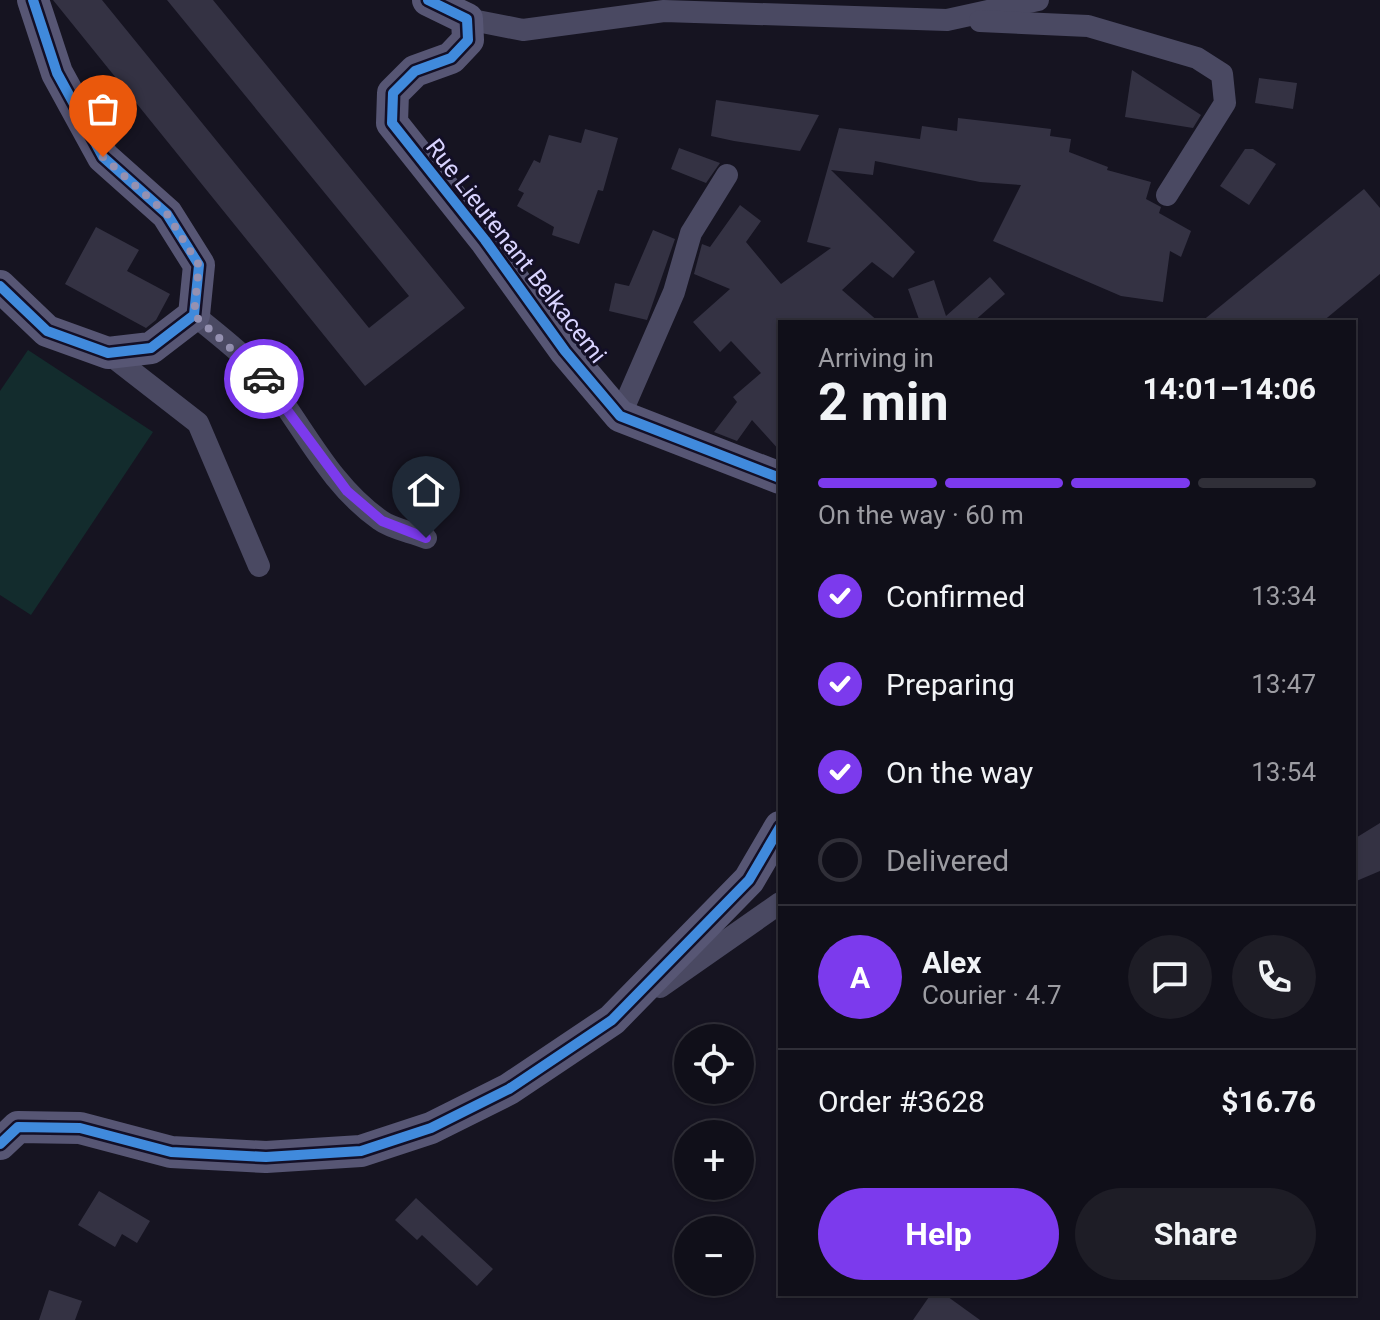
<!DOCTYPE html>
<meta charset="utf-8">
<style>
body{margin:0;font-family:Roboto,sans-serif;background:#1e1d26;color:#f1f3f6;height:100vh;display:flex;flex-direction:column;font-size:30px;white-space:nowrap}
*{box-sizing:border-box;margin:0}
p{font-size:26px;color:#9c9ca2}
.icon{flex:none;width:44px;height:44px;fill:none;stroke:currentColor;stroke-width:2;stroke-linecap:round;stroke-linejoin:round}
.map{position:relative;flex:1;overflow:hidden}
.panel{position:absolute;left:778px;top:320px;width:578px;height:976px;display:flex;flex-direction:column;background:#100f19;border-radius:0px;box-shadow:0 2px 6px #0004,0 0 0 2px #302f38}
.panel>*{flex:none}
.tools{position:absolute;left:674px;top:1024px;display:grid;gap:16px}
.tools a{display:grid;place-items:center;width:80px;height:80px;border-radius:50%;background:#100f19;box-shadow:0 2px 6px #0004,0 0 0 2px #302f38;font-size:40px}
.pin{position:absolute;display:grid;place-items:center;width:68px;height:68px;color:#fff;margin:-82px -34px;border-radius:50% 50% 50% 0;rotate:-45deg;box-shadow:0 0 8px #0007}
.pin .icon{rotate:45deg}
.courier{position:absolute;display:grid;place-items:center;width:80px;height:80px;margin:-40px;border:6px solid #7c3aed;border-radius:50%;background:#fff;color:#222;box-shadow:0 2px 10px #0007}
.overview em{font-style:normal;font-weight:700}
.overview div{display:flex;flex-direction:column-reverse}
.overview{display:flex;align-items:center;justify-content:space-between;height:136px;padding:0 40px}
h1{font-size:52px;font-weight:700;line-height:60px}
.bar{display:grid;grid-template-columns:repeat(4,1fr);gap:12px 8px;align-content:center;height:96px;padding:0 40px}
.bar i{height:10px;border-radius:6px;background:#302f38}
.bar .active{background:#7c3aed}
.bar p{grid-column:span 4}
.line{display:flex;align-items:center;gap:20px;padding:0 40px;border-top:2px solid #302f38}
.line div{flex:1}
.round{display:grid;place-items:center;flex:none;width:84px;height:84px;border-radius:42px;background:#1e1d26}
ol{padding:0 40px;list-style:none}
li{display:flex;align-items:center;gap:24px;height:88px}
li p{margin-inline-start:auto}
li .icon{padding:8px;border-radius:50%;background:#7c3aed;color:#fff;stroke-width:4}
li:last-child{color:#9c9ca2}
li i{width:44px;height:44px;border:4px solid #302f38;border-radius:50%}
.action{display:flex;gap:16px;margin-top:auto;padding:16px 40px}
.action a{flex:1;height:92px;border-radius:48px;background:#7c3aed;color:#fff;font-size:32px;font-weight:700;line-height:92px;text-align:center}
.action a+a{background:#1e1d26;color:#f1f3f6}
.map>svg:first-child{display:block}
</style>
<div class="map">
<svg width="1380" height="1320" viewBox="0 0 1380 1320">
<rect width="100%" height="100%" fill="#161421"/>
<!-- green -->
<polygon fill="#132c2d" points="28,350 153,432 31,615 0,595 0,391"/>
<!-- building -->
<g fill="#343243">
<polygon points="53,0 102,0 369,328 409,296 167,0 213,0 465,308 365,386"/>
<polygon points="1132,70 1201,115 1193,128 1125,117"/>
<polygon points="1259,78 1297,83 1293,109 1255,103"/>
<polygon points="716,100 819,115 800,151 734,141 711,136"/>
<polygon points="958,118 1051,129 1050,136 1071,139 1069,152 1108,167 1107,170 1151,182 1146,199 1161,207 1159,213 1191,231 1181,257 1170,251 1163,302 1121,296 993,241 1021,185 980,182 875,161 873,175 831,170 915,252 893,278 872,262 842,290 879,322 780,322 780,451 752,420 737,441 714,432 737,402 733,397 761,373 731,341 720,352 693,322 730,289 694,274 702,244 710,247 740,205 761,221 746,242 781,284 831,248 807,242 839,128 920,139 922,126 957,131"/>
<polygon points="585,129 618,138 603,191 598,190 579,244 552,235 554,227 517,206 524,193 518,190 534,160 540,163 549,135 581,143"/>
<polygon points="679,148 720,163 706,183 671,169"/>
<polygon points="1245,149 1253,149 1276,164 1249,205 1220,186"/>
<polygon points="1364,189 1380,208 1380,274 1322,322 1201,322"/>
<polygon points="96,227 139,250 127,271 170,294 156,320 146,328 65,284"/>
<polygon points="653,230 675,239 647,320 609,311 615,283 629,286"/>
<polygon points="990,277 1005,294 973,322 920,322 908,289 934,280 946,316"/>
<polygon points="1380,823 1380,871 1354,882 1354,839"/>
<polygon points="99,1191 150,1221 137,1243 122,1234 115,1247 78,1225"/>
<polygon points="416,1198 493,1269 477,1286 422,1235 417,1240 395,1220"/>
<polygon points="49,1290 82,1301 75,1320 39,1320"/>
<polygon points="931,1294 944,1294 980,1320 913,1320"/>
</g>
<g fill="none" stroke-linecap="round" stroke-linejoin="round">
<!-- street -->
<g stroke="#4a4962" stroke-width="22">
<polyline points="467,19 523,30 664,11 947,20 1038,0"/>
<polyline points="980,21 1088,26 1197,58 1222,74 1225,103 1167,195"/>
<path d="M194,315C222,338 253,361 275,391C308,436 333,487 380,520C392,529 412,532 426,538"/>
<polyline points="108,353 198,423 259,566"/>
<polyline points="620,416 674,292 691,233 727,175"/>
<polyline points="660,987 780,903"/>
</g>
<!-- secondary -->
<g stroke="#575674" stroke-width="32">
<polyline points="428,0 467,19 468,40 451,58 415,71 393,93 392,123 485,240 565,351 620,416 780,478"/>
<polyline points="0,286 47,331 108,353 151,348 194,315 199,265 167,214 103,157 57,73 33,0"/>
<polyline points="0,1144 18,1127 80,1128 171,1152 266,1157 361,1151 431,1128 509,1089 612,1020 749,880 780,827"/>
</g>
<defs>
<g id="cycleway">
<polyline points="428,0 467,19 468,40 451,58 415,71 393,93 392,123 485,240 565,351 620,416 780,478"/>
<polyline points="0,286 47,331 108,353 151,348 194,315 199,265 167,214 103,157 57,73 33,0"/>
<polyline points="0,1144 18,1127 80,1128 171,1152 266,1157 361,1151 431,1128 509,1089 612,1020 749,880 780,827"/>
</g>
</defs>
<!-- cycleway casing -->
<use href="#cycleway" stroke="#130f26" stroke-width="15"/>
<!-- cycleway -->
<use href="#cycleway" stroke="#408adc" stroke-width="10"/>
</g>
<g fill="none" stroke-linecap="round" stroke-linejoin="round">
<!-- done -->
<polyline stroke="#9591b1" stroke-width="8" stroke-dasharray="0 14.4" points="103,157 167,214 199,265 194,315 264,379"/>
<!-- route -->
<polyline stroke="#7c3aed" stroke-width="10" points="264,379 347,491 382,521 426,538"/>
</g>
<g text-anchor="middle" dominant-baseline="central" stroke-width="6" stroke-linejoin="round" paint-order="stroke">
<!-- street labels -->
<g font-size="24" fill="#d9d4ff" stroke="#130f26">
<text transform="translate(516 251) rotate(52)">Rue Lieutenant Belkacemi</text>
</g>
</g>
</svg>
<div class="tools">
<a><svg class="icon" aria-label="locate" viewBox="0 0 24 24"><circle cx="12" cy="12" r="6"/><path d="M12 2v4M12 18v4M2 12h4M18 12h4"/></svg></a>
<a>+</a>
<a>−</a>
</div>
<div class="pin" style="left:103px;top:157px;background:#ea580c"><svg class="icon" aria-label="bag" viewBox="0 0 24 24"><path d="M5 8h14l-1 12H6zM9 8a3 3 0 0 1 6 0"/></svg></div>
<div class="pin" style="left:426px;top:538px;background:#1f2937"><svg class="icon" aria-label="home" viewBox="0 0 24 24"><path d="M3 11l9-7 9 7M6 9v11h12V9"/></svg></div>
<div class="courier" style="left:264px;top:379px"><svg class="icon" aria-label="car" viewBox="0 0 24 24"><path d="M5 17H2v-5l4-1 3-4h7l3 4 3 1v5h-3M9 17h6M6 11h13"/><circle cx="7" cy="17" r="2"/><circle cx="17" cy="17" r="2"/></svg></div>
<section class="panel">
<div class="overview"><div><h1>2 min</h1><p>Arriving in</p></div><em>14:01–14:06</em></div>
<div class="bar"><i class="active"></i><i class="active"></i><i class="active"></i><i></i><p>On the way · 60 m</p></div>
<ol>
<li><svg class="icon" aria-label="check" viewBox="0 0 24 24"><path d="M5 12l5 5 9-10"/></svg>Confirmed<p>13:34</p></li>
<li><svg class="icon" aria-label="check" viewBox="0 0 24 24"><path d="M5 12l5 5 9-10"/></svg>Preparing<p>13:47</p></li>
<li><svg class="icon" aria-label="check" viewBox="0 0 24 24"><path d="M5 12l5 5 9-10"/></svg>On the way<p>13:54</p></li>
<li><i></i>Delivered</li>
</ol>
<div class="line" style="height:144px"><b class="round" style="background:#7c3aed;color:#fff">A</b><div><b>Alex</b><p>Courier · 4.7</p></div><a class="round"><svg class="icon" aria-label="chat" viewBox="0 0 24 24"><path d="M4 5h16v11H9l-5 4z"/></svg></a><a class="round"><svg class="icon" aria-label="phone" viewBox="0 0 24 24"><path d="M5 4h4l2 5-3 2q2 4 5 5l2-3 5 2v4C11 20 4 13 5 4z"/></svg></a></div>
<div class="line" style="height:104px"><div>Order #3628</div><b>$16.76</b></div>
<div class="action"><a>Help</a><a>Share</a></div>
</section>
</div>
